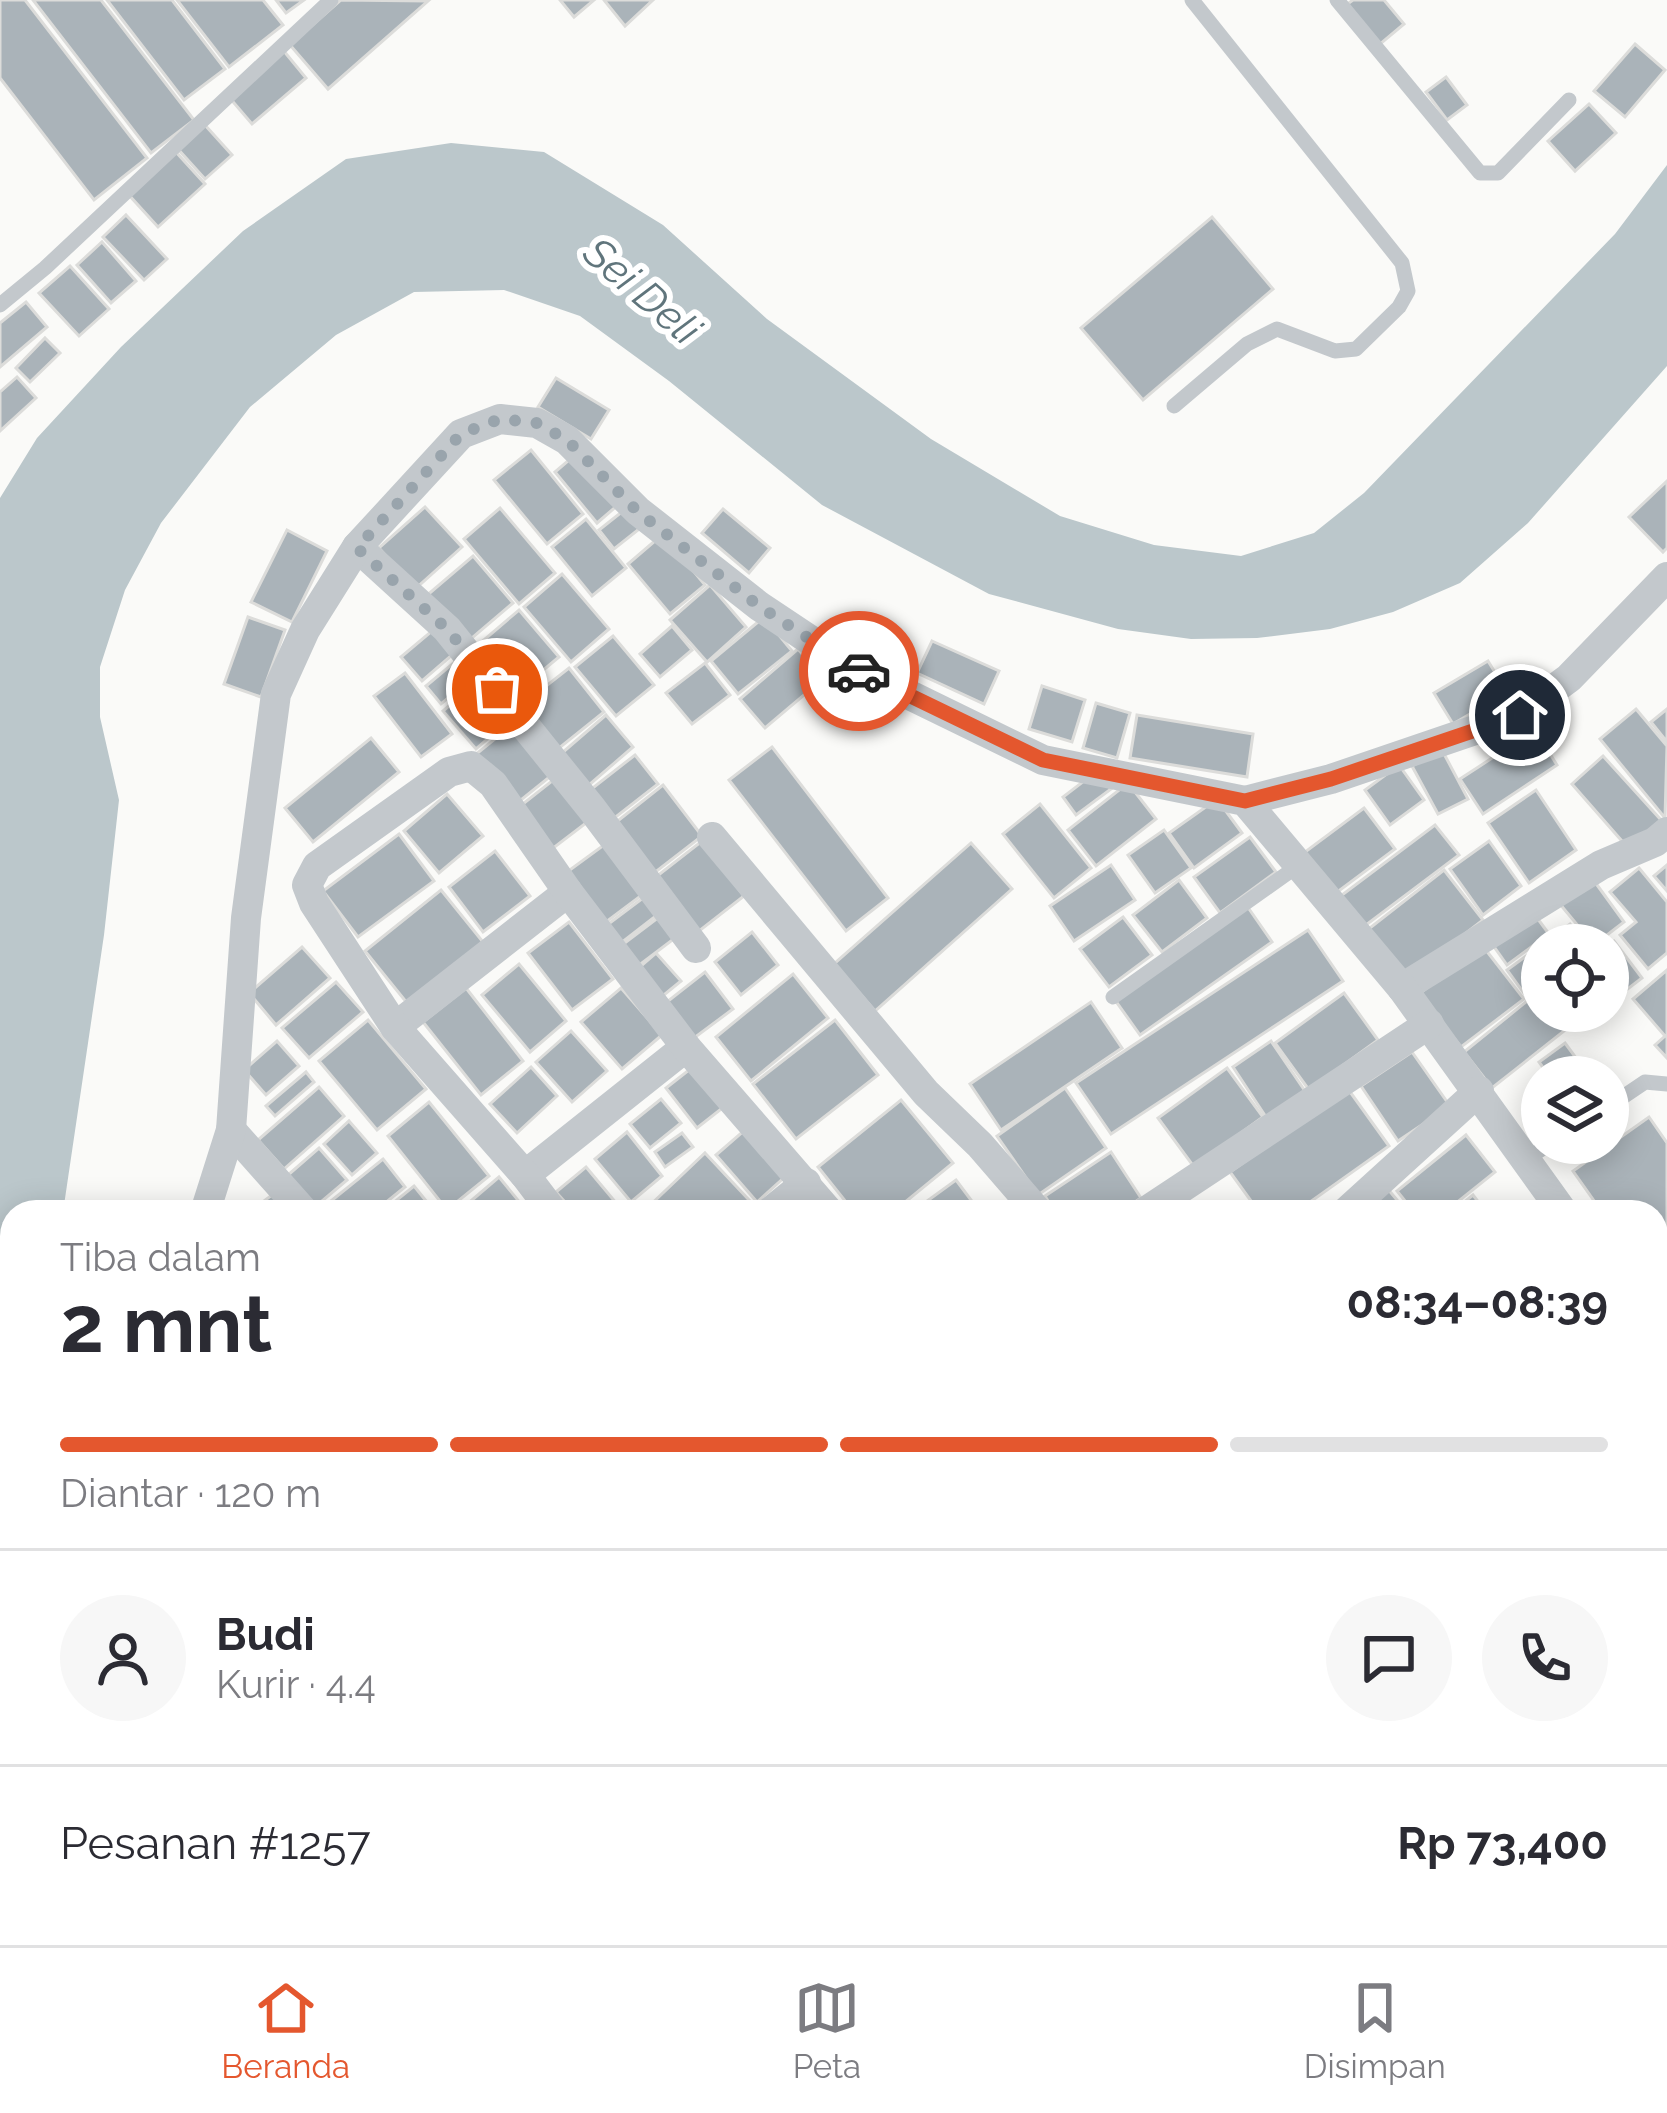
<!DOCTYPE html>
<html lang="id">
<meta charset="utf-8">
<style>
body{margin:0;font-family:Raleway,sans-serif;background:#f7f7f7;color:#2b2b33;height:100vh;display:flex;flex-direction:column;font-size:45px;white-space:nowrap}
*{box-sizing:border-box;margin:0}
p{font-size:39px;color:#7c7c81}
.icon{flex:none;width:66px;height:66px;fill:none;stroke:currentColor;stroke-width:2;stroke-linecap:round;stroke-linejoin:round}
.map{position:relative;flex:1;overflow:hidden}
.sheet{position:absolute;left:0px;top:1200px;width:1668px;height:747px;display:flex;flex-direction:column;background:#fff;border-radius:36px 36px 0 0;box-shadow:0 6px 30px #0003}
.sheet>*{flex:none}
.fabs{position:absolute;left:1521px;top:924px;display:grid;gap:24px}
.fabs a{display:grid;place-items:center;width:108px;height:108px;border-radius:50%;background:#fff;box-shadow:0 6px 30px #0003;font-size:60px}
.pin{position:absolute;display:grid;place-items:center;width:102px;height:102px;color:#fff;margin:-51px;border:6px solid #fff;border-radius:50%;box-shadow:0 3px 12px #0007}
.courier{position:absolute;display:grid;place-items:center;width:120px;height:120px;margin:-60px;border:9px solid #e4572e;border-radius:50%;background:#fff;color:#222;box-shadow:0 3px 15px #0007}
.summary em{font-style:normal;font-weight:700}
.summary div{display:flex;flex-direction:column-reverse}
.summary{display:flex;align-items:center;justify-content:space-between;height:204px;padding:0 60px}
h1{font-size:78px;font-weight:700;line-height:90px}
.bar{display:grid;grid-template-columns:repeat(4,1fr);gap:18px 12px;align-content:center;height:144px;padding:0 60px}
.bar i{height:15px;border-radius:9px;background:#e1e1e2}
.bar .active{background:#e4572e}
.bar p{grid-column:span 4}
.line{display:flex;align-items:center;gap:30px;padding:0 60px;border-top:3px solid #e1e1e2}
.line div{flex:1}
.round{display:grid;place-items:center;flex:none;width:126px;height:126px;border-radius:63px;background:#f7f7f7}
.tab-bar{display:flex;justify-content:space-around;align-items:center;height:168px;border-top:3px solid #e1e1e2;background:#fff;font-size:33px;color:#7c7c81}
.tab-bar a{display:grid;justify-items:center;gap:6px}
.tab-bar .active{color:#e4572e}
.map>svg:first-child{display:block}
</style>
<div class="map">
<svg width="1667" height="1945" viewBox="0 0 1667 1945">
<rect width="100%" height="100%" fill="#fafaf8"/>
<!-- water -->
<polygon fill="#bbc7cb" points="451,143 544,152 663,225 767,319 931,439 1060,516 1154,545 1241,556 1314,533 1364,493 1615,234 1667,165 1667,366 1528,523 1460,583 1393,612 1330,629 1257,638 1191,639 1118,629 989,594 822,505 669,381 580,316 504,290 414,292 336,335 250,407 161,523 125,590 100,667 100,717 119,800 104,935 63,1212 12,1212 12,1417 0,1461 0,498 37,438 121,347 243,231 346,159"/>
<!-- building -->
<g fill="#aab3b9" stroke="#dcdcda" stroke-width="3">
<polygon points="0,0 25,0 147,158 94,200 0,78"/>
<polygon points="33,0 101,0 194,120 151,153"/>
<polygon points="107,0 172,0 225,69 184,100"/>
<polygon points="177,0 263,0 283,25 229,67"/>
<polygon points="276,0 304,0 286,13"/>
<polygon points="341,0 428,1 328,89 290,45"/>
<polygon points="560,0 594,0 574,17"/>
<polygon points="604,0 653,0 625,26"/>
<polygon points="1353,0 1384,0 1404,24 1379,45 1346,5"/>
<polygon points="1635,44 1665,70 1625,117 1594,91"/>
<polygon points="283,50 306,78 252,124 228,96"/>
<polygon points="1446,77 1467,105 1447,120 1426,92"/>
<polygon points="1589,104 1616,133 1575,171 1548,141"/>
<polygon points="204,124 232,155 205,179 177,148"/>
<polygon points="175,151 205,184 158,227 128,194"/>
<polygon points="126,215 167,259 144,280 103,237"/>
<polygon points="1212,217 1273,289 1143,400 1081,328"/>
<polygon points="102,242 136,281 111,303 77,265"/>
<polygon points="70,266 109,309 79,336 39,293"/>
<polygon points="26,302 47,327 0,367 0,323"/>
<polygon points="45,338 60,353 30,382 16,368"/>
<polygon points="17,377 36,398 0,431 0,392"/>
<polygon points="556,378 609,410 591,439 538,407"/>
<polygon points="531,450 583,514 547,544 494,480"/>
<polygon points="576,454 619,504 597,523 555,472"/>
<polygon points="1667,481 1667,548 1663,552 1629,517"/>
<polygon points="425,507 462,547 415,589 379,548"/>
<polygon points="628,507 643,526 614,549 599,530"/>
<polygon points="500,508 555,573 519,604 464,539"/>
<polygon points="723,509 770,548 749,573 702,533"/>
<polygon points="586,519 626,568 592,596 552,547"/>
<polygon points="287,530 327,551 292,622 251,602"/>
<polygon points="663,534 705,585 670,614 628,564"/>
<polygon points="473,556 513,603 465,644 425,597"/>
<polygon points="562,574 609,629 571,662 524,607"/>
<polygon points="710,585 746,627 707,662 670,620"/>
<polygon points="519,610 559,657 511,697 471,651"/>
<polygon points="248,617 285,630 261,697 224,684"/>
<polygon points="764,617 792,651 738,694 711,661"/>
<polygon points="439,625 459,649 422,681 401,657"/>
<polygon points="672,626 692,650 660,677 640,654"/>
<polygon points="613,636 654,685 616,716 575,667"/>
<polygon points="932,641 999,671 984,704 917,673"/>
<polygon points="798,649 823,679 765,728 740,699"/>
<polygon points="463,655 478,673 441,704 426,686"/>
<polygon points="1488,661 1507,692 1453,724 1434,693"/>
<polygon points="705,663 730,695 692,724 666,693"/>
<polygon points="569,668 604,712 553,753 518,708"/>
<polygon points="405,673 452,734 421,757 374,696"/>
<polygon points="481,678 513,717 476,749 443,711"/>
<polygon points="1042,686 1085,700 1072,742 1029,729"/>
<polygon points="1096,703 1130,713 1117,758 1083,748"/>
<polygon points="1636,709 1667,746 1665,818 1600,739"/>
<polygon points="1667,709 1667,742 1651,722"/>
<polygon points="606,715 633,747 582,791 555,759"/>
<polygon points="1137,715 1253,734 1247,777 1130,758"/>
<polygon points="516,722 557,771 516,804 475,755"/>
<polygon points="1535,730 1557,765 1483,814 1460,779"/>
<polygon points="371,738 399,772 313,842 285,808"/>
<polygon points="772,747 888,898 846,931 729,780"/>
<polygon points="1442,750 1468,799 1438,814 1412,766"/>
<polygon points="635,755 658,784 608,823 585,794"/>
<polygon points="1603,756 1661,820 1629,849 1572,784"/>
<polygon points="1399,765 1424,800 1390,825 1365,790"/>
<polygon points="1097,771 1111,789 1076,815 1063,797"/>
<polygon points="557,777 590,820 552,849 519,807"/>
<polygon points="1128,783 1156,819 1096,866 1068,830"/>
<polygon points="663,785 702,836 649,877 610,827"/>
<polygon points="1536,790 1576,850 1529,883 1488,823"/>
<polygon points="447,794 483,836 439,873 404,831"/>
<polygon points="1217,799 1242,833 1194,868 1169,833"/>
<polygon points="1040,804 1091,868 1054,898 1003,834"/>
<polygon points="1364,808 1395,849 1332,896 1301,855"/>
<polygon points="1435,825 1459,855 1362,928 1338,898"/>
<polygon points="1164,830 1191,868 1155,893 1128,855"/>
<polygon points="399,834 434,881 358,937 323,891"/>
<polygon points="1250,837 1276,872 1220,913 1194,877"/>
<polygon points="702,841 744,896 694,935 652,880"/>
<polygon points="1489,841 1521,886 1483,915 1450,869"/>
<polygon points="608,842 646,892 606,922 567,872"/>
<polygon points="971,843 1012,889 875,1011 834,964"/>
<polygon points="495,851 530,896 483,932 449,887"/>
<polygon points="1111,865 1135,900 1074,941 1050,906"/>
<polygon points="1667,865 1667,891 1654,876"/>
<polygon points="1639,868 1667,902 1667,953 1648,969 1620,935 1636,922 1610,892"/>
<polygon points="1444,870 1483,920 1404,981 1366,931"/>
<polygon points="1592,878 1624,922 1594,945 1559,903"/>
<polygon points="1179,880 1207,918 1162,952 1133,915"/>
<polygon points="441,890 483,942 407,1003 365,951"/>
<polygon points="647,895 661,912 621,943 607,925"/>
<polygon points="1247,906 1272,942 1140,1035 1115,1000"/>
<polygon points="1532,911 1549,934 1507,965 1490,941"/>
<polygon points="663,914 679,935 638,966 622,945"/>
<polygon points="1123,917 1152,955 1109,987 1080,949"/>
<polygon points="569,922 613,979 572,1010 528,953"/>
<polygon points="1570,924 1586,945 1542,945 1542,984 1526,996 1507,970"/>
<polygon points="1308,930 1343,981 1111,1134 1076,1083"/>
<polygon points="752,932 778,965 741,995 715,962"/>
<polygon points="1614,941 1642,978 1608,1004 1608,945"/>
<polygon points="1482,945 1524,999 1461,1047 1419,994"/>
<polygon points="302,947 330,978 276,1025 249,993"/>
<polygon points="656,953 681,981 659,999 635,971"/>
<polygon points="519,964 566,1021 530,1052 482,995"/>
<polygon points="1667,970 1667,1058 1655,1045 1665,1036 1633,999"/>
<polygon points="705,972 733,1009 690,1041 663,1005"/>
<polygon points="793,974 828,1018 751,1081 716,1037"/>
<polygon points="336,982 363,1012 309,1058 282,1028"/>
<polygon points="466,988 523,1061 481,1095 423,1022"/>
<polygon points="621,988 662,1035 622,1069 581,1022"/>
<polygon points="1542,989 1542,1011 1588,1012 1492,1088 1464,1052"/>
<polygon points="1344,993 1378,1040 1309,1090 1275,1043"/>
<polygon points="1091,1002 1122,1048 1001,1130 970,1084"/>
<polygon points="368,1020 426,1089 377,1130 319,1061"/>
<polygon points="835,1020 878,1075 796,1139 753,1084"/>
<polygon points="571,1031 607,1071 572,1102 536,1062"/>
<polygon points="277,1041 299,1066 266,1095 244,1070"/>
<polygon points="1271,1041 1305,1091 1266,1117 1233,1067"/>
<polygon points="1565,1043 1590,1077 1550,1077 1539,1062"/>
<polygon points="1412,1052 1450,1106 1398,1141 1361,1086"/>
<polygon points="694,1066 725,1106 697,1128 666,1088"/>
<polygon points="531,1067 557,1096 517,1133 490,1104"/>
<polygon points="1227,1068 1263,1117 1194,1167 1158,1118"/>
<polygon points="306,1072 314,1082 275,1116 266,1106"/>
<polygon points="319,1087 344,1116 284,1169 258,1140"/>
<polygon points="1065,1088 1106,1148 1038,1195 997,1136"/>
<polygon points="1348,1089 1389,1146 1296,1212 1259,1212 1230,1172"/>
<polygon points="661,1099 681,1123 650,1148 630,1124"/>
<polygon points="901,1100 953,1163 893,1212 854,1212 818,1167"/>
<polygon points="429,1102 489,1176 447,1210 388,1136"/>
<polygon points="1649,1117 1667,1143 1667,1255 1656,1263 1656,1212 1602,1212 1573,1171"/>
<polygon points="349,1121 377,1153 352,1175 324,1144"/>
<polygon points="747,1128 788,1174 757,1202 716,1155"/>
<polygon points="627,1132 662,1176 631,1202 595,1159"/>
<polygon points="682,1133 693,1147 665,1167 655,1152"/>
<polygon points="1466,1135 1495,1172 1445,1212 1414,1212 1397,1191"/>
<polygon points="319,1148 347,1180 315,1207 288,1175"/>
<polygon points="1111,1152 1141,1198 1120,1212 1055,1212 1045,1196"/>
<polygon points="705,1153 749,1200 736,1212 643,1212"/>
<polygon points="383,1159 405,1187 374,1212 332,1212 326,1205"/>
<polygon points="586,1167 617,1204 607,1212 574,1212 556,1192"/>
<polygon points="499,1177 526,1210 458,1212"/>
<polygon points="956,1180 980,1212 912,1212"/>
<polygon points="414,1186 435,1212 382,1212"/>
<polygon points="1387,1188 1407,1212 1363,1212"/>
<polygon points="280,1189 297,1212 249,1212"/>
<polygon points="1473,1195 1486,1212 1452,1212"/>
<polygon points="1667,1290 1667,1344 1656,1331 1656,1299"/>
<polygon points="1656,1396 1667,1410 1667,1452 1656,1461"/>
<polygon points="1667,1464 1667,1539 1656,1526 1656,1473"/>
<polygon points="1667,1586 1667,1622 1656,1610 1656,1596"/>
<polygon points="9,1608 12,1645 0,1657 0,1618"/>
<polygon points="1666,1626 1667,1661 1656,1671 1656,1635"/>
<polygon points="1667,1680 1667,1710 1656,1698 1656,1690"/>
<polygon points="1656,1704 1667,1717 1667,1759 1661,1763 1656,1757"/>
<polygon points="72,1935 153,1935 142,1945 78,1945"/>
<polygon points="185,1935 191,1935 200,1945 174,1945"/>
<polygon points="200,1935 225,1935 227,1937 218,1945 209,1945"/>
<polygon points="252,1935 312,1935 320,1945 260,1945"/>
<polygon points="337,1935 377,1935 386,1945 331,1945 328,1942"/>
<polygon points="408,1935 457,1935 467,1945 417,1945"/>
<polygon points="480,1935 517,1935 506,1945 489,1945"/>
<polygon points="592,1935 620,1935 629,1945 581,1945"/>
<polygon points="629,1935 697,1935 705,1945 638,1945"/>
<polygon points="775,1935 879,1935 887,1945 763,1945"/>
<polygon points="925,1935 940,1935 947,1945 911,1945"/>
<polygon points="1074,1935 1100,1935 1108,1945 1062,1945"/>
<polygon points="1172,1935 1266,1935 1275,1945 1160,1945"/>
<polygon points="1294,1935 1324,1935 1311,1945 1302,1945"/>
<polygon points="1337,1935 1426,1935 1434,1945 1326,1945"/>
</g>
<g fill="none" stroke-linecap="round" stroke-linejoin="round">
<defs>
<g id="primary">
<polyline points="1656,1883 1667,1872"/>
<polyline points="1592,1945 1602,1935"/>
</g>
</defs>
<!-- primary casing -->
<use href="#primary" stroke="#b5babe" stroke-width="51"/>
<!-- lane -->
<g stroke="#c3c8cc" stroke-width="15">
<polyline points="1337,0 1480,173 1498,173 1569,100"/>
<polyline points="0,305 45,268 331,0"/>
<polyline points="1174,406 1247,344 1277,329 1335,351 1356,349 1399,307 1408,291 1402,263 1192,0"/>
<polyline points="1113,997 1299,865"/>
<polyline points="1608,1107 1645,1082 1667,1084"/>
<polyline points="1528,1158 1551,1143"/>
<polyline points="1502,1935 1510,1945"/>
</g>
<!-- street -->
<g stroke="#c3c8cc" stroke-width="30">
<polyline points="357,547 447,629 592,809 696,948"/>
<polyline points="1245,801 1331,779 1519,715 1569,678 1667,577"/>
<polyline points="712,837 926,1093 980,1145 1038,1212"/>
<polyline points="1402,988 1601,865 1655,842 1667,832"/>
<polyline points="395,1027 568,892"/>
<polyline points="231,1130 304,1212"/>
<polyline points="525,1175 686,1047"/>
<polyline points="205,1212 231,1130 246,918 276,694 305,630 357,547 461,434 500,419 537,423 567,440 638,511 759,606 846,664 1043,760 1245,801 1402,988 1563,1212"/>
<polyline points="553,1212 525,1175 395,1027 314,903 307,885 317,866 449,772 471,766 493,784 568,892 686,1047 829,1212"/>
<polyline points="770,1212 806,1183"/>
<polyline points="1145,1212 1429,1024"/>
<polyline points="1346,1212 1479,1091"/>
<polyline points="1656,1353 1667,1369"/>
<polyline points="0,1695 12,1683"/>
<polyline points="0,1901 12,1914"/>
<polyline points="30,1935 39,1945"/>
<polyline points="235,1935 244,1945"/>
<polyline points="391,1935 401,1945"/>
<polyline points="723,1935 731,1945"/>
<polyline points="1276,1935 1284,1945"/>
<polyline points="527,1945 537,1935"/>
</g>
<!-- primary -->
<use href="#primary" stroke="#fff" stroke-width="48"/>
</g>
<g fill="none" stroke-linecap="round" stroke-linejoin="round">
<!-- done -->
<polyline stroke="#99a4ac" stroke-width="12" stroke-dasharray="0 21.6" points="497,689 447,629 357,548 461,434 500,419 537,423 567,440 638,512 759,606 859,671"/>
<!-- route -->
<polyline stroke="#e4572e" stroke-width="15" points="859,671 1043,760 1245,801 1331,779 1520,715"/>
</g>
<g text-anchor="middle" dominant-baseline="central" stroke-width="12" stroke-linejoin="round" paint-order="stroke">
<!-- water labels -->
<g font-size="42" font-style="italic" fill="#60757c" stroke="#fff">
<text transform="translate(642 291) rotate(41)">Sei Deli</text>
</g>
</g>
</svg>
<div class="fabs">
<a><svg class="icon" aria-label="locate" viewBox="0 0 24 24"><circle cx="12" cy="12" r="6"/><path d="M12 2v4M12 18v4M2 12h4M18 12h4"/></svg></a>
<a><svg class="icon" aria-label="layers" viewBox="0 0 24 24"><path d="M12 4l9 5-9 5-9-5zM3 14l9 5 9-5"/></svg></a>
</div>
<div class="pin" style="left:497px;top:689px;background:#ea580c"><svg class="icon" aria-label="bag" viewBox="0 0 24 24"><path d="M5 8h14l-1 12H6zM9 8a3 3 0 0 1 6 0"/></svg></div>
<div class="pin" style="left:1520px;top:715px;background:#1f2937"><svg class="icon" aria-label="home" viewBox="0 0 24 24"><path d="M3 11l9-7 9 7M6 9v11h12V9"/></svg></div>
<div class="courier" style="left:859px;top:671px"><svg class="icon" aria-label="car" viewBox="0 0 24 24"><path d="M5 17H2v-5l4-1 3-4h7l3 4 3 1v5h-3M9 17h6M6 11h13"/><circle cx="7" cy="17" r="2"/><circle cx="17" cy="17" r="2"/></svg></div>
<section class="sheet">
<div class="summary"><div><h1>2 mnt</h1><p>Tiba dalam</p></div><em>08:34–08:39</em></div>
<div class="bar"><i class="active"></i><i class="active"></i><i class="active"></i><i></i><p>Diantar · 120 m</p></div>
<div class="line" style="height:216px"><a class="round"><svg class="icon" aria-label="person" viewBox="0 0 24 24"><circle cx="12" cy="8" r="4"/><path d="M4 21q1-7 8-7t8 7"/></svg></a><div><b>Budi</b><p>Kurir · 4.4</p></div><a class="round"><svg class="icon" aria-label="chat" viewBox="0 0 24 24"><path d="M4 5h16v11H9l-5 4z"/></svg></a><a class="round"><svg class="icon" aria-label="phone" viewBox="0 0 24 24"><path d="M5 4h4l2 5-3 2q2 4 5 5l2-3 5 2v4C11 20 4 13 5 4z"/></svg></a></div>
<div class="line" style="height:156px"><div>Pesanan #1257</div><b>Rp 73,400</b></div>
</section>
</div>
<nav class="tab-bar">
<a class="active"><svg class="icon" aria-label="home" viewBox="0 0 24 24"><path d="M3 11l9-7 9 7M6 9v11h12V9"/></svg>Beranda</a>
<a><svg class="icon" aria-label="map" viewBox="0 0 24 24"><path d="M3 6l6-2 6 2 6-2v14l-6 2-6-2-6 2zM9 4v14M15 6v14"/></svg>Peta</a>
<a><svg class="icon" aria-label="saved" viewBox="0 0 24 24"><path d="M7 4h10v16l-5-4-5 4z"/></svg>Disimpan</a>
</nav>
